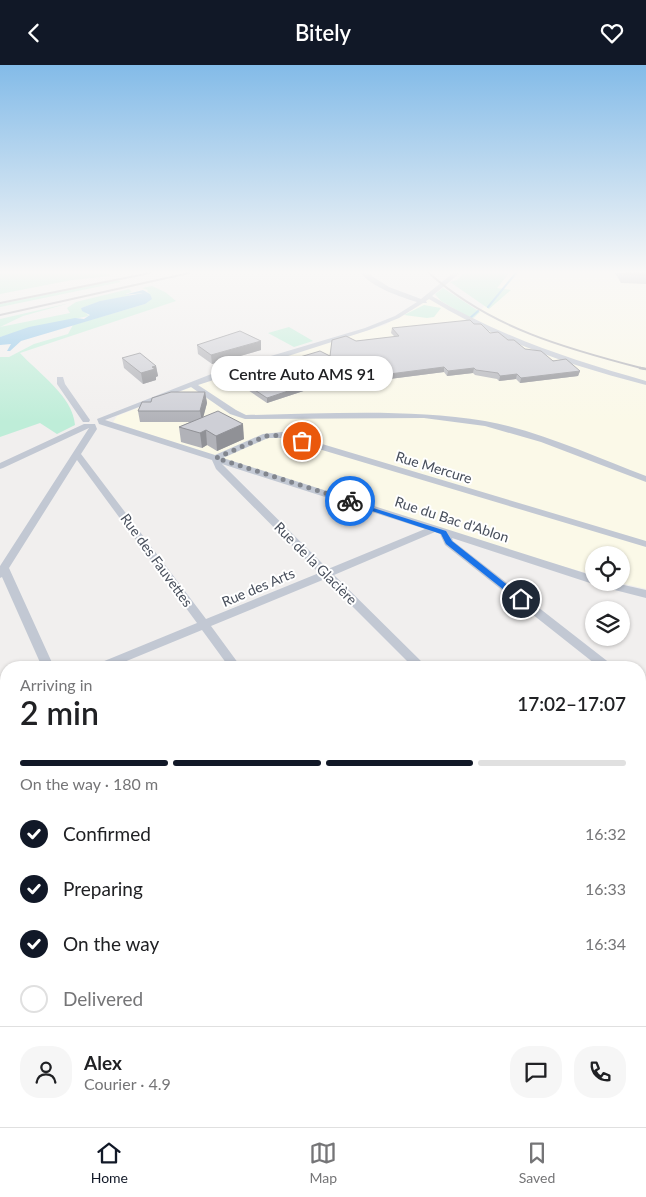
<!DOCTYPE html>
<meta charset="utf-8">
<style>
body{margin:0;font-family:Lato,sans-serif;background:#f6f6f6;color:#202124;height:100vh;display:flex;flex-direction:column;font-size:19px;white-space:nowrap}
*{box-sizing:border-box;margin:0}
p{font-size:16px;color:#757577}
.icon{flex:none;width:28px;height:28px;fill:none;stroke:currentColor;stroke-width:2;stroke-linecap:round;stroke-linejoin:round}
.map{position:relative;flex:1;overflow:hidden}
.panel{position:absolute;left:0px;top:596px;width:646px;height:466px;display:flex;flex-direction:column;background:#fff;border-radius:20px 20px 0 0;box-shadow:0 1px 4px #0004}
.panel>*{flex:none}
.fabs{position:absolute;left:585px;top:481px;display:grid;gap:10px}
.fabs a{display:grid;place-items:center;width:45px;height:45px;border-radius:50%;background:#fff;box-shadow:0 1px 4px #0004;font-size:25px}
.pin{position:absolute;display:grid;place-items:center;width:42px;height:42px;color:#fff;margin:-21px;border:2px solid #fff;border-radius:50%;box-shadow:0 1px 5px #0007}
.courier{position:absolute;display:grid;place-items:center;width:50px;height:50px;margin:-25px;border:4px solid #1a73e8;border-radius:50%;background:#fff;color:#222;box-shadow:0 1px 6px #0007}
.bubble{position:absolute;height:35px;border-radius:18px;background:#fff;box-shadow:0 1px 4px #0004;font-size:16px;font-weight:600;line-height:35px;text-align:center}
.summary em{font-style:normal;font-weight:600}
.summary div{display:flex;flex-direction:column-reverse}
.summary{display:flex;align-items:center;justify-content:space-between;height:85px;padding:0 20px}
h1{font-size:32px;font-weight:600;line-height:38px}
.bar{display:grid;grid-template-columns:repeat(4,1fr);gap:8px 5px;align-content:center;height:60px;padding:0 20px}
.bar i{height:6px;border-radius:4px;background:#e0e0e0}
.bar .current{background:#111827}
.bar p{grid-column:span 4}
.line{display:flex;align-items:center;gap:12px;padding:0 20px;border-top:1px solid #e0e0e0}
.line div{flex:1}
.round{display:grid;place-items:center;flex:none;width:52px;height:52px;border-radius:20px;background:#f6f6f6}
ol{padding:0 20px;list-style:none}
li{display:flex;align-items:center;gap:15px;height:55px}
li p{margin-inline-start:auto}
li .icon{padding:5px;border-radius:50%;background:#111827;color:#fff;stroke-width:4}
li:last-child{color:#757577}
li i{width:28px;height:28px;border:2px solid #e0e0e0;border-radius:50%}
header{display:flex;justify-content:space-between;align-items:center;height:65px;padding:0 20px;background:#111827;color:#fff;font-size:22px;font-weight:600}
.menu{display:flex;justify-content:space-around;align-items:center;height:70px;border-top:1px solid #e0e0e0;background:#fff;font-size:14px;color:#757577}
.menu a{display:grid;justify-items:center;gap:2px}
.menu .current{color:#111827}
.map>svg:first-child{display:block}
</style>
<header><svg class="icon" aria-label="back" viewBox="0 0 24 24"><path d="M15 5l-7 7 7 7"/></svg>Bitely<svg class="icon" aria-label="heart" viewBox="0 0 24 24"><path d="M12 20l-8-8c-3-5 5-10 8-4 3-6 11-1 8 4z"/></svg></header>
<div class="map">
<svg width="646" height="1062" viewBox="0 0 646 1062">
<rect width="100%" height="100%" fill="#f1efee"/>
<!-- commercial -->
<polygon fill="#fbf9e8" points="510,208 646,208 646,524 621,518 621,490 594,490 594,510 433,465 113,357 117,351 223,310 385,260 434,231 473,255"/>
<!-- green -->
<g fill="#beedd8">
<polygon points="0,208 107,208 110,211 72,215 0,229"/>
<polygon points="464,208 509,208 497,223 511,225 489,244 450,217 457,215"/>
<polygon points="118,215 121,217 0,242 0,239"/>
<path d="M152,221L165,227L176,236L20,288C38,308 73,331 75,360L57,369L40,358L0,372V292H9L34,279L68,269L73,260L145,239L150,229L147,226L148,225L142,223Z"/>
<polygon points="443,223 480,247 472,254 441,236 435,229"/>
<polygon points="129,224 132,227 125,229 130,231 101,236 81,243 89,251 33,262 0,272 0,254 70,238 23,251 0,262 70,248 67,243 76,237"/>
<polygon points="424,240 441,243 434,252 427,253 404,250"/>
<polygon points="289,262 313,276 294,282 268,268"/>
</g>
<!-- water -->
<polygon fill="#8dc5e8" points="143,225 150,229 152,234 145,239 21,276 10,286 7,286 11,279 0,280 0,272 29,262 75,253 84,254 90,250 82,246 81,243 100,236 143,228 124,230"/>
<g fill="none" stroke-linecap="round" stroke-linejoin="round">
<!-- stream-far1 -->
<g stroke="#8dc5e8" stroke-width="2">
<polyline points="488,242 516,208"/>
<polyline points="470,253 478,246"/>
</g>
<!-- stream -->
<polyline stroke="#8dc5e8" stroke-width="2.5" points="294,370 307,357"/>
<!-- minor -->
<g fill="#c2c8d3" fill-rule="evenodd">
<path d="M361,208H367L389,222L421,234L453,208H460L432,231C499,271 571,295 646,316V320C570,301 496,275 429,234L426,236L427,238H423L399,253L369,265L198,320L236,345L246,350C325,349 406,343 485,356C537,365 596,392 646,411V417L541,377L485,361L424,353L245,354L230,349L191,322L105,355L215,390L263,369L282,367L646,476V482L282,373H268L223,393L594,511V518H615L646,525V533L603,522L599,521L598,518H590L452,473L453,476L611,599L613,602H599L445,480L440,469L435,467L334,510L424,599L426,602H413L325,514L211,561L241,602H229L202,565L112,602H95L97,599L197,558L77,395L9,503L54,602H42L2,512L0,513V501L89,363L3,403L0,404V398L84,359H95L97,364L81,389L206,554L319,508L216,404L212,395L99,359L97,354L214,308L365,263L395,251L417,237C401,232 371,222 361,208ZM222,399L425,464L328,504Z"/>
<polygon points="57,312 63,312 65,319 90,355 89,357 83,357 57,319"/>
<polygon points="640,624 646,627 646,639 640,636"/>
<polygon points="6,636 6,647 0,649 0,638"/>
<polygon points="646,766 646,780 640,781 640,767"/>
<polygon points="640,816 646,819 646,838 640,836"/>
<polygon points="6,943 6,961 0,963 0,945"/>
<polygon points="257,1056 278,1056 280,1062 259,1062"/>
<polygon points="559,1056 581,1056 583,1062 561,1062"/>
</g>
<!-- rail-far1 -->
<g stroke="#b1b2b8" stroke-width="2">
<path d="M429,208C490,263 567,284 645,304"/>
<polyline points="0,238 150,208"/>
<polyline points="0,250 189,208"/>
</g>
<!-- rail -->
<polyline stroke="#b1b2b8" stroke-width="2.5" points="640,303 646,304"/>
</g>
<!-- wall -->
<g fill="#b1b2b8">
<polygon points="615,208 646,208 646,219 621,218"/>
<polygon points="474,259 490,268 508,275 525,284 580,306 578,311 520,318 516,314 499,316 497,314 475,310 473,308 447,311 444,307 366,317 363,313 340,314 267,338 242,321 241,316 261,309 260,304 330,291 356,276 395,272 391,268 392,263"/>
<polygon points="261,276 261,285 212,299 198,289 197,280"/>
<polygon points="122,293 156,301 158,311 156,312 156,315 143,319 124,303"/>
<polygon points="205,327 207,338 203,352 244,374 217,386 207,380 202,383 181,377 179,362 190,357 140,357 138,346 151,337"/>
</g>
<!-- shaded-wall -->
<g fill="#909196">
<polygon points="261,276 261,285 212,299 211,290"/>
<polygon points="156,301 158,311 156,312 156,315 143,319 141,308 152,302"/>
<polygon points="444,302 444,307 366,317 366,312"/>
<polygon points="474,303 473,308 447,311 448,306"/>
<polygon points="580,306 578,311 520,318 521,313"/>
<polygon points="340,309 340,314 267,338 267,333"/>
<polygon points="517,309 516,314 499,316 500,311"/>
<polygon points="205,327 207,338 202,357 200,346"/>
<polygon points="243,359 244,374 217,386 216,371"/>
<polygon points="206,365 207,380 202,383 200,368"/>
</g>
<!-- building -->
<g fill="#cecfd6" stroke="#909196">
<polygon points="623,208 646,208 646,210 623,209"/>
<polygon points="470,255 474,259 481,259 490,268 498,267 508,275 514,275 525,284 541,286 553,296 566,294 580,306 521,313 517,309 500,311 498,308 476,305 474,303 448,306 444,302 366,312 363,308 340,309 267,333 241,316 266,308 260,304 320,286 330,291 332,275 346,271 356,276 399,271 392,263"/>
<polygon points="240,266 261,276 211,290 197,280"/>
<polygon points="140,288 156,301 152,302 155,304 141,308 122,293"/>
<polygon points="171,327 205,327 200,346 138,346 142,337 151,337 152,333"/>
<polygon points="218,346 243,359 216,371 206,365 200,368 179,362"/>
</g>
<!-- sky -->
<linearGradient id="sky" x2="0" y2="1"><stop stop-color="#83bbe8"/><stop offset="0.58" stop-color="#f9f8f7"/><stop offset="1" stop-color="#f9f8f7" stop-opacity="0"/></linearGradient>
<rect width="646" height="357" fill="url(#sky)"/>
<!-- route -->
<polygon fill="#1a73e8" points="348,435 446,466 452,476 525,534 524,536 518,536 446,479 441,469 348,438"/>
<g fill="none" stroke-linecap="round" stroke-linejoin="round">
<!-- done -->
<polyline stroke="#82868e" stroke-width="5" stroke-dasharray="0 9" points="302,376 282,370 266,371 216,393 350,436"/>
</g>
<g text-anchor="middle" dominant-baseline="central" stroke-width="4" stroke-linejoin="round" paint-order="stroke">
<!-- street labels -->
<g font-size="14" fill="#474e5b" stroke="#fff">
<text transform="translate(434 402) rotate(17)">Rue Mercure</text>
<text transform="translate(452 454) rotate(18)">Rue du Bac d'Ablon</text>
<text transform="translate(157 495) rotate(54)">Rue des Fauvettes</text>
<text transform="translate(316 498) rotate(45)">Rue de la Glacière</text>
<text transform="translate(258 522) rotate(-23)">Rue des Arts</text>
</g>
</g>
</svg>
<div class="fabs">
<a><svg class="icon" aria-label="locate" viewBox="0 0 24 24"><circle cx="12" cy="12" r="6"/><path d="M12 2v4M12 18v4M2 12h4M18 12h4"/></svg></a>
<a><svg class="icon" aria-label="layers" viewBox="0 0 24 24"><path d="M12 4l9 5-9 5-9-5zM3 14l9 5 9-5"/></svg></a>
</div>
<div class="pin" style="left:302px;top:376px;background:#ea580c"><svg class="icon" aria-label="bag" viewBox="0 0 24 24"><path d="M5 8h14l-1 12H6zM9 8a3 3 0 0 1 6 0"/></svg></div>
<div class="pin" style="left:521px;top:534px;background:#1f2937"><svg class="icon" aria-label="home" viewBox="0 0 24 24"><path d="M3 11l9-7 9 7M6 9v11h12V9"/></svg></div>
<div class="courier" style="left:350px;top:436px"><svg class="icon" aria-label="bike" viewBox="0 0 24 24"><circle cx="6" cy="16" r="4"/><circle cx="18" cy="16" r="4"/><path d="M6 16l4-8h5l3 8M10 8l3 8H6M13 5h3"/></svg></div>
<div class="bubble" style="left:211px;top:291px;width:182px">Centre Auto AMS 91</div>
<section class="panel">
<div class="summary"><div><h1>2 min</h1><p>Arriving in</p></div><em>17:02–17:07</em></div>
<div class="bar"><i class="current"></i><i class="current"></i><i class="current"></i><i></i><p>On the way · 180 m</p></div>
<ol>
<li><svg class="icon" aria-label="check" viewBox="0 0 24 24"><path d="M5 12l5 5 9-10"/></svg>Confirmed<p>16:32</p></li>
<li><svg class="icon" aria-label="check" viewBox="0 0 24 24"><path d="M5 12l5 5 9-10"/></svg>Preparing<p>16:33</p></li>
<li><svg class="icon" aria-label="check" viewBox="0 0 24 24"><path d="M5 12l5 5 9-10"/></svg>On the way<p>16:34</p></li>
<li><i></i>Delivered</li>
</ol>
<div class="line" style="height:90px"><a class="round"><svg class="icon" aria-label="person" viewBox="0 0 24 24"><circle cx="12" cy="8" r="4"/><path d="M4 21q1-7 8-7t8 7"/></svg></a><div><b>Alex</b><p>Courier · 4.9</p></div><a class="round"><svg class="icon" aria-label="chat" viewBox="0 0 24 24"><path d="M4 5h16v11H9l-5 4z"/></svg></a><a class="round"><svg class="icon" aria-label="phone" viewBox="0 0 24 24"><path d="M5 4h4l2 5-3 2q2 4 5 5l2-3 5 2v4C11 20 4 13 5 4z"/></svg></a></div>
</section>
</div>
<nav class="menu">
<a class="current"><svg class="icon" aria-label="home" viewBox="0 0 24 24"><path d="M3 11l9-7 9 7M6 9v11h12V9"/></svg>Home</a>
<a><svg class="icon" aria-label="map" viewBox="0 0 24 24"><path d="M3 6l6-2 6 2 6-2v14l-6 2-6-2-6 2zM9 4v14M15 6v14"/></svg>Map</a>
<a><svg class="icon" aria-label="saved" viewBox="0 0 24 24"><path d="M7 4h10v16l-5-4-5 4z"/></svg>Saved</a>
</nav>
